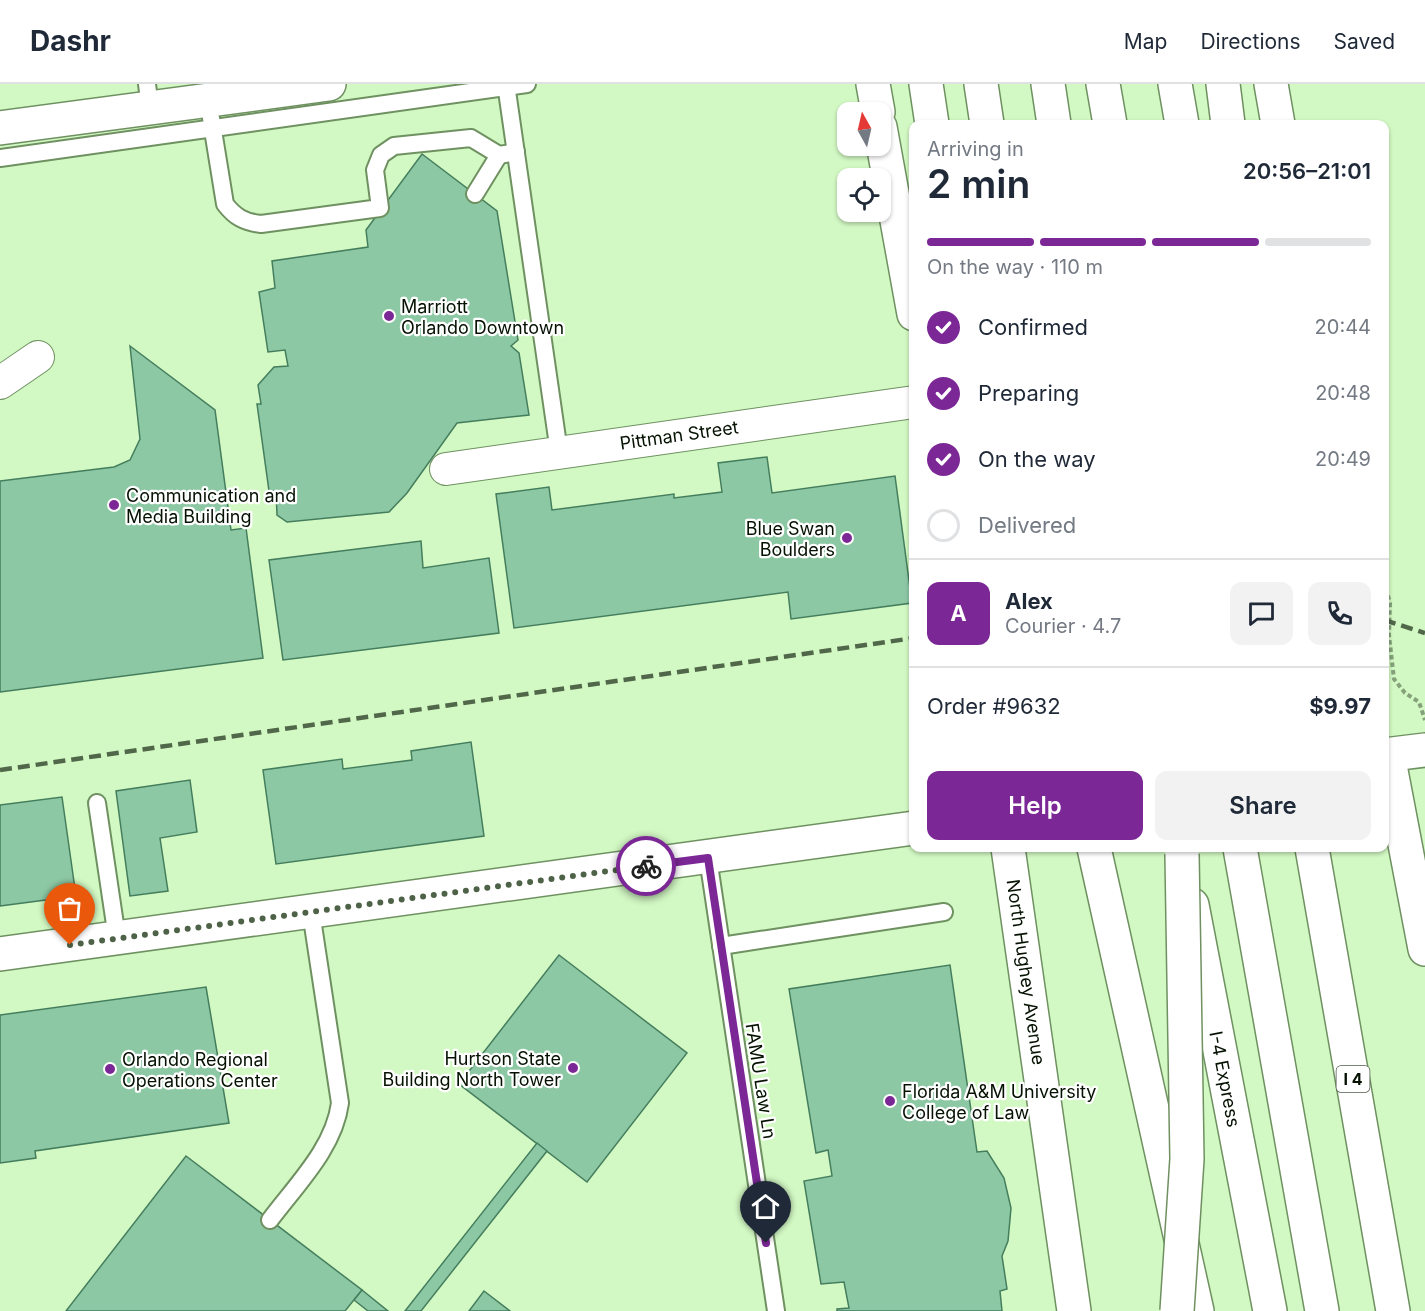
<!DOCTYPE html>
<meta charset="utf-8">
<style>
body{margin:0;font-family:Inter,sans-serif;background:#f2f2f3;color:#1f2937;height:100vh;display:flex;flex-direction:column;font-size:22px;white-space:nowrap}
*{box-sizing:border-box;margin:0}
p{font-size:20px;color:#747a83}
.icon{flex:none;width:33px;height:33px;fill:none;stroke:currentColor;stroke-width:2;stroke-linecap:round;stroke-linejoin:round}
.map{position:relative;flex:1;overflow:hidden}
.sheet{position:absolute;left:909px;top:36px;width:480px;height:732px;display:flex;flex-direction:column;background:#fff;border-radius:12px;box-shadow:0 2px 4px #0004}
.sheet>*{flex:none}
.needle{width:39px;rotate:352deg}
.buttons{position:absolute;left:837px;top:18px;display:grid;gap:12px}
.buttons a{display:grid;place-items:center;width:54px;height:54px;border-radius:12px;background:#fff;box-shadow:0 2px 4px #0004;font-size:30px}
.pin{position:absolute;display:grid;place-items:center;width:51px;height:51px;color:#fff;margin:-62px -26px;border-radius:50% 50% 50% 0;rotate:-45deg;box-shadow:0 0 6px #0007}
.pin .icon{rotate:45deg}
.courier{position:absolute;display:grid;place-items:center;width:60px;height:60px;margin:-30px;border:4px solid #7c2796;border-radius:50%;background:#fff;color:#222;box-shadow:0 2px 8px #0007}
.overview em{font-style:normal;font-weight:600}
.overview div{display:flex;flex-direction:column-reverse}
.overview{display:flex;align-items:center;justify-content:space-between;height:102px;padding:0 18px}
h1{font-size:39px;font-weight:600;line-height:45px}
.bar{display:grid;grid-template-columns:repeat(4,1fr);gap:9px 6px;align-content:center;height:72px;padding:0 18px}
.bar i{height:8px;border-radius:4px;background:#e0e1e3}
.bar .active{background:#7c2796}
.bar p{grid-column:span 4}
.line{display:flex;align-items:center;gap:15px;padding:0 18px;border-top:2px solid #e0e1e3}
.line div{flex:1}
.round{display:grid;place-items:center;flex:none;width:63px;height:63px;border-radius:12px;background:#f2f2f3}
ol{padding:0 18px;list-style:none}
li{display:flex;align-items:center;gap:18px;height:66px}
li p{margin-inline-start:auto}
li .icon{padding:6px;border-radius:50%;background:#7c2796;color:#fff;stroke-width:4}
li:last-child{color:#747a83}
li i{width:33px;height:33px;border:3px solid #e0e1e3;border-radius:50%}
.cta{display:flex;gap:12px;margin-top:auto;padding:12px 18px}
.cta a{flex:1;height:69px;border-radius:12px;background:#7c2796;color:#fff;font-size:24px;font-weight:600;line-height:69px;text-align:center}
.cta a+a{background:#f2f2f3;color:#1f2937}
header{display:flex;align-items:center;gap:36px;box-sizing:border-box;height:84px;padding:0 30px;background:#fff;border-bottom:2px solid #e0e1e3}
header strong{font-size:28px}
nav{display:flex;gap:33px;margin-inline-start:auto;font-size:21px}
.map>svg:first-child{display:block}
</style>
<header>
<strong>Dashr</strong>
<nav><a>Map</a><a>Directions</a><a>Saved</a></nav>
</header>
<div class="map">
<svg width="1425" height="1227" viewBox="0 0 1425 1227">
<rect width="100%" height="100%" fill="#d2f8c3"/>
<!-- building -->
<g fill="#8dc8a4" stroke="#457e5d" stroke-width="1.5">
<polygon points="422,70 497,127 518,256 511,262 519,269 529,331 457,339 407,409 389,428 287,438 277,431 276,407 269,407 257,320 261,320 258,301 274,283 288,282 285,266 268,268 259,208 275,204 272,177 368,163 366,146"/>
<polygon points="130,262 215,326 231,446 246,444 263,574 0,608 0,397 114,383 130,376 140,355"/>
<polygon points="767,373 772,409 895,392 912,519 791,535 788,508 514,544 496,410 549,403 552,426 674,410 674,414 722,408 718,379"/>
<polygon points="421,457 423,484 489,474 499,549 283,576 269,476"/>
<polygon points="471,658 484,752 276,780 263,686 342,675 343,685 412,676 411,667"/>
<polygon points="190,696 197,748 160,754 168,807 130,812 116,707"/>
<polygon points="62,713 76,812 0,822 0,721"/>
<polygon points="559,871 687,969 587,1098 459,1000"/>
<polygon points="950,881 977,1068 987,1067 1004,1094 1011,1124 1008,1157 1002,1172 1007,1205 1000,1207 1002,1227 837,1227 837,1225 849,1224 844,1198 821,1200 804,1097 832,1092 828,1066 816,1069 789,905"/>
<polygon points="206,903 229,1039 35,1067 36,1074 0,1079 0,931"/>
<polygon points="537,1059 547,1067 421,1227 405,1227"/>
<polygon points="186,1072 362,1206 345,1227 66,1227"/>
<polygon points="362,1206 388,1227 368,1227 354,1216"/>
<polygon points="484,1207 510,1227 469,1227"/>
</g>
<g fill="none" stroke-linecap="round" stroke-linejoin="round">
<defs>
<g id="service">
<polyline points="147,0 150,24"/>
<polyline points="506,0 559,368"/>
<path d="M211,34L225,120C235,133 244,138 261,140L380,124L375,86L381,71L394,62L471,54L499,71L516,68"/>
<polyline points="0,74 527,0"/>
<polyline points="475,110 499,71"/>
<polyline points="97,719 117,854"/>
<polyline points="708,774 776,1227"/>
<polyline points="721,862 944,828"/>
<path d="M270,1136C297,1100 334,1064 340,1019L311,828"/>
</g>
<g id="minor">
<polyline points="0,299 38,273"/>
<polyline points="446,385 914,318"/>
</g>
<g id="tertiary">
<polyline points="873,0 878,28"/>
<polyline points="1271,0 1278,40"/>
<polyline points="880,43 914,230"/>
<polyline points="0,44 329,0"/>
<polyline points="0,870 914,744"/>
</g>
<g id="secondary">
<polyline points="1384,671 1425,666"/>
<polyline points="1388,671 1425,865"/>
<polyline points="1008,764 1074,1227"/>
</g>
<g id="motorway">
<polyline points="926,0 932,40"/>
<polyline points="981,0 987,40"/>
<polyline points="1048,0 1054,40"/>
<polyline points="1103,0 1110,40"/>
<polyline points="1175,0 1182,40"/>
<polyline points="1223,0 1228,40"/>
<polyline points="1094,764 1197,1227"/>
<polyline points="1240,764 1322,1227"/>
<polyline points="1312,764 1393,1227"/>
<polyline points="1192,821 1270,1227"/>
</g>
</defs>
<!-- service casing -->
<use href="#service" stroke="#6f9161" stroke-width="20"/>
<!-- minor casing -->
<use href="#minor" stroke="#6f9161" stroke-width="34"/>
<!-- tertiary casing -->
<use href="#tertiary" stroke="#6f9161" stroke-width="36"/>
<!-- secondary casing -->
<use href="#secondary" stroke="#6f9161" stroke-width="36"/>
<!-- motorway casing -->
<use href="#motorway" stroke="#6f9161" stroke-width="36"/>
<!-- path -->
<polyline stroke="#84a17a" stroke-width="4" stroke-dasharray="4.5 3" stroke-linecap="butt" points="1384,497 1390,519 1389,551 1394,595 1405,609 1419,618 1425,636"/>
<!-- service -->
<use href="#service" stroke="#fff" stroke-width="16"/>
<!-- minor -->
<use href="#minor" stroke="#fff" stroke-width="32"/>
<!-- tertiary -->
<use href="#tertiary" stroke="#fff" stroke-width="33"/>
<!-- secondary -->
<use href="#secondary" stroke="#fff" stroke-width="33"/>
<!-- motorway -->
<use href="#motorway" stroke="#fff" stroke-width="33"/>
<!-- rail -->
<g stroke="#516749" stroke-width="4.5" stroke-dasharray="12 6" stroke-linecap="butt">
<polyline points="1384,536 1425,549"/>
<polyline points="0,686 914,554"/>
</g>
<defs>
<polyline id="motorway-bridge" points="1177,1227 1187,1075 1182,770"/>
</defs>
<!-- motorway-bridge casing -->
<use href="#motorway-bridge" stroke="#6f9161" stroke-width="36" stroke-linecap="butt"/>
<!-- motorway-bridge -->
<use href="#motorway-bridge" stroke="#fff" stroke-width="33"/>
</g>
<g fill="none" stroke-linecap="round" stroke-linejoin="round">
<!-- done -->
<polyline stroke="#4d6246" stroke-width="6" stroke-dasharray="0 10.8" points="70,861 646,782"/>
<!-- route -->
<polyline stroke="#7c2796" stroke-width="8" points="646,782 708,774 766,1159"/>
</g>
<!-- markers -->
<g fill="#7c2796" stroke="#fff" stroke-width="2">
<circle cx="389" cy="232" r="6"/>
<circle cx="114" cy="421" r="6"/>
<circle cx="847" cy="454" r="6"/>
<circle cx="573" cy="984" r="6"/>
<circle cx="110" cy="985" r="6"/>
<circle cx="890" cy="1017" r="6"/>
</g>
<g text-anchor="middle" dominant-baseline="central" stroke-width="4.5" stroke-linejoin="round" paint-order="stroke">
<!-- shield labels -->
<rect fill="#fff" stroke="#50594e" stroke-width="1.5" x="1336.5" y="982" width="33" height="26" rx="4.5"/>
<g font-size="16" font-weight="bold" fill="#051202">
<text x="1353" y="995">I 4</text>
</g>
<!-- poi labels -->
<g font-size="18" fill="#051202" stroke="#fff" text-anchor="start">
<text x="401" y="222">Marriott<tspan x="401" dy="21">Orlando Downtown</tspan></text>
<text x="126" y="411">Communication and<tspan x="126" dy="21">Media Building</tspan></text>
<text x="835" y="444" text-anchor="end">Blue Swan<tspan x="835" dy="21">Boulders</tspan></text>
<text x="561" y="974" text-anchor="end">Hurtson State<tspan x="561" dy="21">Building North Tower</tspan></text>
<text x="122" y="975">Orlando Regional<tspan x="122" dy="21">Operations Center</tspan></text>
<text x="902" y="1007">Florida A&amp;M University<tspan x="902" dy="21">College of Law</tspan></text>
</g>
<!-- street labels -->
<g font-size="18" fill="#051202" stroke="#fff">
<text transform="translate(679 351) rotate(-8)">Pittman Street</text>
<text transform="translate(1026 888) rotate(82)">North Hughey Avenue</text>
<text transform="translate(1225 995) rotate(79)">I-4 Express</text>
<text transform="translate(761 997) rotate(81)">FAMU Law Ln</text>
</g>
</g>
</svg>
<div class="buttons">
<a><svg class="needle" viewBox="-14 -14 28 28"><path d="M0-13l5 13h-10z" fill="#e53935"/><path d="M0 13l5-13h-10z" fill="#747a83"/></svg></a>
<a><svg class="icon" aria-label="locate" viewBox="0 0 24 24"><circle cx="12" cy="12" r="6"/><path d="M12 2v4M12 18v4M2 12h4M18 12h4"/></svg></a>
</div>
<div class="pin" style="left:70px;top:861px;background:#ea580c"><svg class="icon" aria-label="bag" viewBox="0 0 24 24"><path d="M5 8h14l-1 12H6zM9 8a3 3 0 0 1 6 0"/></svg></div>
<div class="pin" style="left:766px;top:1159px;background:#1f2937"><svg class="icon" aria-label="home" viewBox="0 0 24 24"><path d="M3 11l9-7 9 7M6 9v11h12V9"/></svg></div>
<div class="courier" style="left:646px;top:782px"><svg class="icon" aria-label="bike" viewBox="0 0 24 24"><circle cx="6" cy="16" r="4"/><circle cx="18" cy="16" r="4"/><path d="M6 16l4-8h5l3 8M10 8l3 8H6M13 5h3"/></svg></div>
<section class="sheet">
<div class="overview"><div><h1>2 min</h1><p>Arriving in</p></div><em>20:56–21:01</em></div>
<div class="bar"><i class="active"></i><i class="active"></i><i class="active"></i><i></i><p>On the way · 110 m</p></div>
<ol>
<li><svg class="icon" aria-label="check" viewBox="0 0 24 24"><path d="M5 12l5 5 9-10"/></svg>Confirmed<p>20:44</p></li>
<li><svg class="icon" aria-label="check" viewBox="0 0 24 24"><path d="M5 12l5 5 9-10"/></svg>Preparing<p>20:48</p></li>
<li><svg class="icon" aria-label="check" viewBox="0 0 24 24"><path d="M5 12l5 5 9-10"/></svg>On the way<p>20:49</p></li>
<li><i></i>Delivered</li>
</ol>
<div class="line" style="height:108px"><b class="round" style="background:#7c2796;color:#fff">A</b><div><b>Alex</b><p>Courier · 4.7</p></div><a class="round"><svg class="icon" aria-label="chat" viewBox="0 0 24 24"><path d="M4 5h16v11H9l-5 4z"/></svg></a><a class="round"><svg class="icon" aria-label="phone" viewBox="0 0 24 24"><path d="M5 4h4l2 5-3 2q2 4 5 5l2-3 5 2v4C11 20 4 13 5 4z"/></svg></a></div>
<div class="line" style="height:78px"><div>Order #9632</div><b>$9.97</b></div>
<div class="cta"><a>Help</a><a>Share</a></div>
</section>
</div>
